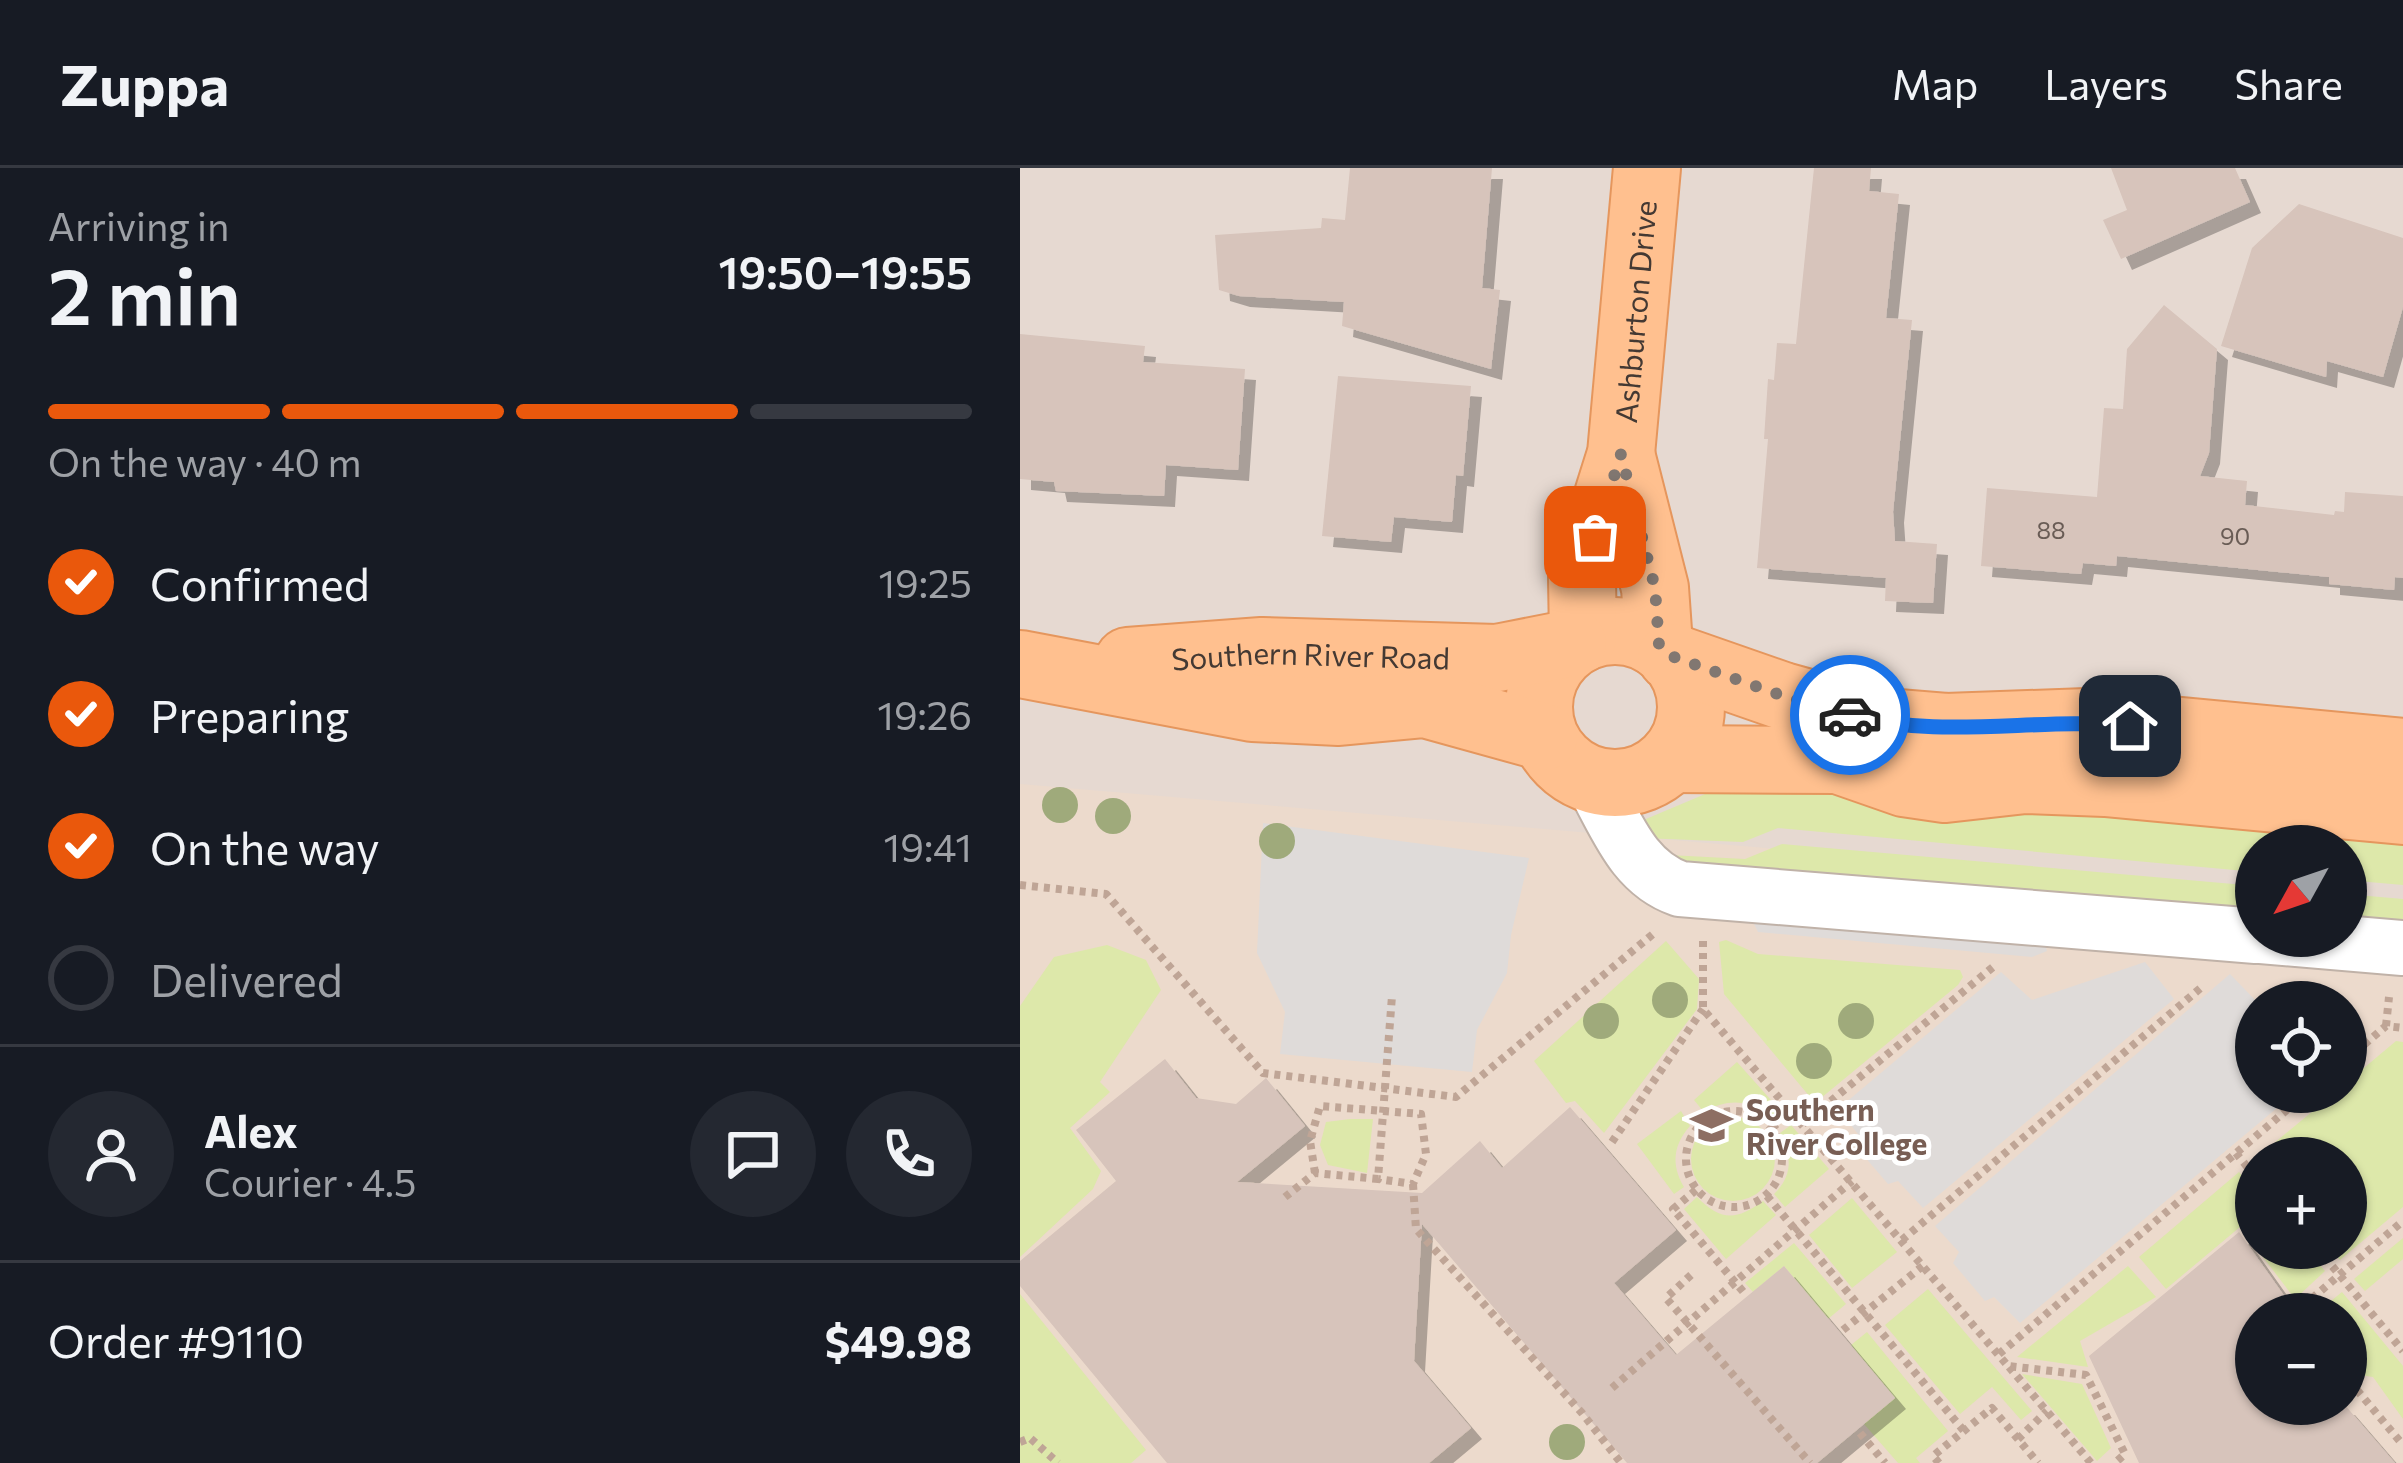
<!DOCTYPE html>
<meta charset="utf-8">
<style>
body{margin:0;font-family:Commissioner,sans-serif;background:#242831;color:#f1f3f6;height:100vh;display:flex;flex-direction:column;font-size:45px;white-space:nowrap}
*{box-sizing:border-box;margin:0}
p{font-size:39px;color:#9ea1a6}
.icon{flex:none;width:66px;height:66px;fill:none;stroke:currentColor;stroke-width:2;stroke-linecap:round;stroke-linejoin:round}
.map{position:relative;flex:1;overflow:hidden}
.side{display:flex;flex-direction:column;background:#171b24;width:1020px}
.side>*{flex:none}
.needle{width:78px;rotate:230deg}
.controls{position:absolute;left:1215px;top:657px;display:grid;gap:24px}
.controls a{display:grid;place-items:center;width:132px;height:132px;border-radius:50%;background:#171b24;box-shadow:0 3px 9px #0004;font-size:60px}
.pin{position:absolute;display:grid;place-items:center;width:102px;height:102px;color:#fff;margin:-51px;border-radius:24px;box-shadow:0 6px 18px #0006}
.courier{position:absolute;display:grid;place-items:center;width:120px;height:120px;margin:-60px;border:9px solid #1a73e8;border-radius:50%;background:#fff;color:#222;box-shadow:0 3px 15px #0007}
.overview em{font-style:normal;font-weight:600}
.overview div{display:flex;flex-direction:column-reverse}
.overview{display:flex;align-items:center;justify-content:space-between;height:204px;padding:0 48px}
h1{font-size:78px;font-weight:600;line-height:90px}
.bar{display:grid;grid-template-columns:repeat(4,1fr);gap:18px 12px;align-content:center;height:144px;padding:0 48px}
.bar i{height:15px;border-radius:9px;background:#363941}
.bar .selected{background:#ea580c}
.bar p{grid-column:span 4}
.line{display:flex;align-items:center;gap:30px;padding:0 48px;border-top:3px solid #363941}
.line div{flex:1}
.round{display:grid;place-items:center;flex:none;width:126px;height:126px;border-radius:63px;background:#242831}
ol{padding:0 48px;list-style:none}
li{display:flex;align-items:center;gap:36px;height:132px}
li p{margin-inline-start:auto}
li .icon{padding:12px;border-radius:50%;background:#ea580c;color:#fff;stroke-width:4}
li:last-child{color:#9ea1a6}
li i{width:66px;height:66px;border:6px solid #363941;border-radius:50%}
header{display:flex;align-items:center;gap:72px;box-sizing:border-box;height:168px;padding:0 60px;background:#171b24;border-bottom:3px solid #363941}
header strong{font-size:57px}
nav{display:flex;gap:66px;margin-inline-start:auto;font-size:42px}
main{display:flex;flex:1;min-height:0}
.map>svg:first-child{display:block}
</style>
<header>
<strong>Zuppa</strong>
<nav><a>Map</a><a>Layers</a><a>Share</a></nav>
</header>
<main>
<section class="side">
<div class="overview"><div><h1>2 min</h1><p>Arriving in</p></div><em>19:50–19:55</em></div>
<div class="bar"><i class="selected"></i><i class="selected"></i><i class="selected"></i><i></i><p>On the way · 40 m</p></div>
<ol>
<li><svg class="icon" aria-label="check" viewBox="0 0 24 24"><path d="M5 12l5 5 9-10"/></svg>Confirmed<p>19:25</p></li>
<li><svg class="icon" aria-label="check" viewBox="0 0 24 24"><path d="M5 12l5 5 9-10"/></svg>Preparing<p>19:26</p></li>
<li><svg class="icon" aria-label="check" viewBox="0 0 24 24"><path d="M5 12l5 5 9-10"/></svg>On the way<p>19:41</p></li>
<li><i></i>Delivered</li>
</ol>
<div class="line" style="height:216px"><a class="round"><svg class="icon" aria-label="person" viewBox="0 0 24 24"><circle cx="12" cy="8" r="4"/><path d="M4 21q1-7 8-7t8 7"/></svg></a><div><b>Alex</b><p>Courier · 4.5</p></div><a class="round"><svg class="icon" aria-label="chat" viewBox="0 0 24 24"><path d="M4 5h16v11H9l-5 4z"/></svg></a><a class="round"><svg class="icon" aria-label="phone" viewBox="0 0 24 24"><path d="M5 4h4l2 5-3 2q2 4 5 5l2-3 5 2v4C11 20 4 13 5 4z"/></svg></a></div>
<div class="line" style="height:156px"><div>Order #9110</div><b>$49.98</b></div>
</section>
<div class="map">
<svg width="1383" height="1295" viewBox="0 0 1383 1295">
<defs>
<filter id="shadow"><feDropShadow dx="11" dy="11" stdDeviation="0" flood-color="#0004"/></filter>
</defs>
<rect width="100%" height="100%" fill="#f2e9e3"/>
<!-- residential -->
<path fill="#e6d9d1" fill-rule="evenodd" d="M0,0H1383V1295H0ZM1236,678H1326V768H1236ZM1236,834H1326V924H1236ZM1236,990H1326V1080H1236ZM1236,1146H1326V1236H1236Z"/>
<!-- education -->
<path fill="#ecdacc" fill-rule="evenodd" d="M0,616L1236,722V768H1326L1383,735V1295H0ZM1236,834H1326V924H1236ZM1236,990H1326V1080H1236ZM1236,1146H1326V1236H1236Z"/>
<!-- green -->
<g fill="#dde8aa">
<polygon points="728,608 1383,659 1383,717 1326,712 1326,678 1236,678 1236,704 758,660 723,674 621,670 614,656"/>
<polygon points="762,676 1236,718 1236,742 677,703 649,687 725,691"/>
<polygon points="1326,726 1383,731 1383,754 1326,749"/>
<polygon points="706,772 738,786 940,802 943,809 938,817 795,935 704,826 699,774"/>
<polygon points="646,773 679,811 677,841 584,965 555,933 546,935 514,893"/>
<polygon points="87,777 126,792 141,822 80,914 90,924 50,960 81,1003 73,1021 0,1089 0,838 34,789"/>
<polygon points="1376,873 1383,874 1383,1039 1320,1092 1309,1080 1326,1080 1326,990 1236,990 1316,924 1326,924 1326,915"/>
<path d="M717,894L759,941L750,950C726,930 711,931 683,943L674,932Z"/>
<path d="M661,943L670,958C653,977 651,997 664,1019L654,1026L617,976Z"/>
<circle cx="713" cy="991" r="42"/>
<polygon points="330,951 353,951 347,1005 308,997 300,977 306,954"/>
<path d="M771,957L809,1001L765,1039L754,1026C773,1007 772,989 760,965Z"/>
<polygon points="1219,1004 1236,1024 1236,1079 1220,1059 1146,1121 1119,1089"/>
<path d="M677,1029C701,1053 716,1053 743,1033L756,1047L706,1091L664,1041Z"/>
<polygon points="832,1030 877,1084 832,1120 789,1067"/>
<polygon points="1383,1070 1383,1091 1345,1123 1334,1111"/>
<polygon points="774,1075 826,1136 808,1151 764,1098 733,1124 725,1115"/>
<polygon points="1236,1080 1285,1080 1305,1103 1275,1131"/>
<polygon points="1108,1098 1136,1129 1060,1173 1068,1199 997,1189"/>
<polygon points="908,1121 1012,1243 1001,1252 972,1219 940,1246 865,1157"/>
<polygon points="1322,1124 1383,1198 1383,1251 1353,1209 1326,1205 1326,1146 1295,1146"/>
<polygon points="0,1126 126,1282 111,1295 0,1295"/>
<polygon points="847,1164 928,1263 896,1290 900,1295 878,1295 844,1256 875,1230 831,1177"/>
<polygon points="1002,1206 1062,1216 1091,1280 1077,1293"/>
</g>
<!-- parking -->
<g fill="#dfdbd9">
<polygon points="243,655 509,690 491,767 487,805 457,862 452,904 260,886 265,844 237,785"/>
<polygon points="730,748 1024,773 1027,783 1012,789 738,764"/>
<polygon points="1125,794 1154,831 903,1040 878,1013 868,1016 838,981 842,971 818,941 981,804 1012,832"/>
<polygon points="1210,806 1237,834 1236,924 1276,924 1000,1155 974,1129 965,1133 933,1095 939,1084 915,1058"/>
</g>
<!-- building -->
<g fill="#d7c4bb" filter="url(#shadow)">
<polygon points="330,0 472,0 462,120 480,122 471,201 322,158 324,134 219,128 199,122 195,67 301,60 302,50 325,52"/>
<polygon points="794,0 851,0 849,23 879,26 866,150 892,152 873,344 875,373 917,376 913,435 865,433 866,410 737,400 748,271 744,271 748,211 754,212 757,175 776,176"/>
<polygon points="1091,0 1215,0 1230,34 1101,91 1083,52 1107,42"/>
<polygon points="1279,36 1383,70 1383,139 1363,209 1307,193 1306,209 1201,178 1232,80"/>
<polygon points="1144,137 1197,181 1189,285 1180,308 1227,313 1225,337 1314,347 1315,343 1324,344 1325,324 1383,328 1383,410 1375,409 1374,422 1309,416 1309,409 1097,388 1096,398 1063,395 1061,406 961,398 967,320 1077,329 1084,240 1103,241 1107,181"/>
<polygon points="0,166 125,178 123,194 225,201 218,302 146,297 144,328 36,323 34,314 0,311"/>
<polygon points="318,208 451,218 443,308 436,307 432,354 374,349 371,374 302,368"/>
<polygon points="145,891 176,930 216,936 246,910 285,958 217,1014 402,1025 460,973 482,1000 550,939 656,1062 594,1115 656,1187 764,1098 875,1230 797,1295 607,1295 402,1056 394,1193 451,1260 409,1295 147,1295 0,1118 0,1093 96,1013 56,962"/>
<polygon points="1219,1064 1277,1146 1236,1146 1236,1236 1324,1236 1375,1295 1119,1295 1069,1188"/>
</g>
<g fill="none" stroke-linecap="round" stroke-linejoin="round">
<defs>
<g id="minor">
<path d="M571,612C596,654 611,704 660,721L1236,768"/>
<polyline points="1241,768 1383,780"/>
</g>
<g id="major">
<polyline points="601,286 635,420 639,477"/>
<circle cx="595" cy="539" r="76"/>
<path id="s1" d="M563,470L562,410L601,286L627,0"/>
<polyline points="651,489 763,528 853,553 926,559 1067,554 1383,584"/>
<path id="s2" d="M108,493L242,483L477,490L553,475"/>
<polyline points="0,496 233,540 319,544 405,536 524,569"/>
<polyline points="651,591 818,592 884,615 925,621 1005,612 1085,615 1383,643"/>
</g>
</defs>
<!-- minor casing -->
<use href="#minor" stroke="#c0b2a8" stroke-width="58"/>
<!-- major casing -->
<use href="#major" stroke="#e5965d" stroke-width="70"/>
<!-- path -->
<g stroke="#bfa596" stroke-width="8" stroke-dasharray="6 6" stroke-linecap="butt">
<polyline points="0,717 86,726 243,905 436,929 633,766"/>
<polyline points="683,773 683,841 988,1198 1066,1207 1105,1286 1095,1295"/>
<polyline points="1366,858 1369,829"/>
<polyline points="1326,892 1366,858 1383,860"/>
<circle cx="714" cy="991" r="48"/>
<polyline points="783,956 973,799"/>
<polyline points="752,960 771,943"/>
<polyline points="592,974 683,841"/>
<polyline points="1216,985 1236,1010"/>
<polyline points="295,1005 290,973 300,938 401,946 406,986 393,1016 358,1011"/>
<polyline points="393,1016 396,1061 562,1245 601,1295"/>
<polyline points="676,1022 653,1041 726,1127"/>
<polyline points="747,1028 944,1263"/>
<polyline points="265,1029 295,1005 358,1011 372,828"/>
<polyline points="882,1072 1183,818"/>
<polyline points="1297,1080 1383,1183"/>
<polyline points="671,1107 646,1130 790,1295"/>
<polyline points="1283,1138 1383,1053"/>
<polyline points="823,1162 904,1097"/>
<polyline points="979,1186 1288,924"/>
<polyline points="989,1199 1071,1295"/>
<polyline points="592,1220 832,1013"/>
<polyline points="1337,1222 1383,1277"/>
<polyline points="840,1265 865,1295"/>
<polyline points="998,1271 1027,1243"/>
<polyline points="0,1274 10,1270 38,1295"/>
<polyline points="919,1295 913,1288 972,1240 1018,1295"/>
</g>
<!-- minor -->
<use href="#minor" stroke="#fff" stroke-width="54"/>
<!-- major -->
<use href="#major" stroke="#ffc08f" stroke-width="66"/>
</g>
<!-- trees -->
<g fill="#9faa7b">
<circle cx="40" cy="637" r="18"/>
<circle cx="93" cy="648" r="18"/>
<circle cx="257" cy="673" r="18"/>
<circle cx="650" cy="832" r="18"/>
<circle cx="581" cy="853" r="18"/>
<circle cx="836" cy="853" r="18"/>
<circle cx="794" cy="893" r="18"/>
<circle cx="547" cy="1274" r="18"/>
</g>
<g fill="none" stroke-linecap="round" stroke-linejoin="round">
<!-- done -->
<polyline stroke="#817771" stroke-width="12" stroke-dasharray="0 21.6" points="575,369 601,286 635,420 639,477 651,488 763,528 830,547"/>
<!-- route -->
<path stroke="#1a73e8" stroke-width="15" d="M830,547C921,572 1017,549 1110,558"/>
</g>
<!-- icons -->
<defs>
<symbol id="school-bare" viewBox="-9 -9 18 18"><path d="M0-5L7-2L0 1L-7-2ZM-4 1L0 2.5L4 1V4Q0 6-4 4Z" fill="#8d6e63" stroke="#fff" stroke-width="2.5" paint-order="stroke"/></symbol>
</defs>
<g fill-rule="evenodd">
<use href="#school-bare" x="662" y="928" width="59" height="59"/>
</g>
<g text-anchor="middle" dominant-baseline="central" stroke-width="10" stroke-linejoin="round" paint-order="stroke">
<!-- number labels -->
<g font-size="24" fill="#695c55">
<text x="1031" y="361">88</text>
<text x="1215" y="367">90</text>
</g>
<!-- street labels -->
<g font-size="30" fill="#443933" stroke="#fff">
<text stroke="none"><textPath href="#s1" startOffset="333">Ashburton Drive</textPath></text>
<text stroke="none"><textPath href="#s2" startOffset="183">Southern River Road</textPath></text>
</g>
<!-- education labels -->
<g font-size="30" font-weight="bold" fill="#785e54" stroke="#fff" text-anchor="start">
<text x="726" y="940">Southern<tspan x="726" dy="34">River College</tspan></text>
</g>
</g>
</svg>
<div class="controls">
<a><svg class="needle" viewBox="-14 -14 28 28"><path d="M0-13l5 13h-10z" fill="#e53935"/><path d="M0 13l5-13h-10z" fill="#9ea1a6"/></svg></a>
<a><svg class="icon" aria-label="locate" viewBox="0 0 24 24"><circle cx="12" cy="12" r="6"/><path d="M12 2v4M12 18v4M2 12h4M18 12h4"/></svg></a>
<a>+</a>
<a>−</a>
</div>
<div class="pin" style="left:575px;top:369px;background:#ea580c"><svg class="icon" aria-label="bag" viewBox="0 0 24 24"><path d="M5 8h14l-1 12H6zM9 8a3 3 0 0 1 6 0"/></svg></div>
<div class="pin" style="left:1110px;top:558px;background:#1f2937"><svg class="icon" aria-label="home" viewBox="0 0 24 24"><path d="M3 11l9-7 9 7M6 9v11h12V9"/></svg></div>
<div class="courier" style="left:830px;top:547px"><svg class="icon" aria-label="car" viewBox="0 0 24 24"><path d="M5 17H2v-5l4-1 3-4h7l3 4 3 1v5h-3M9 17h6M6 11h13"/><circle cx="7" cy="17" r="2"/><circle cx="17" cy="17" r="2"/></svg></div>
</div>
</main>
